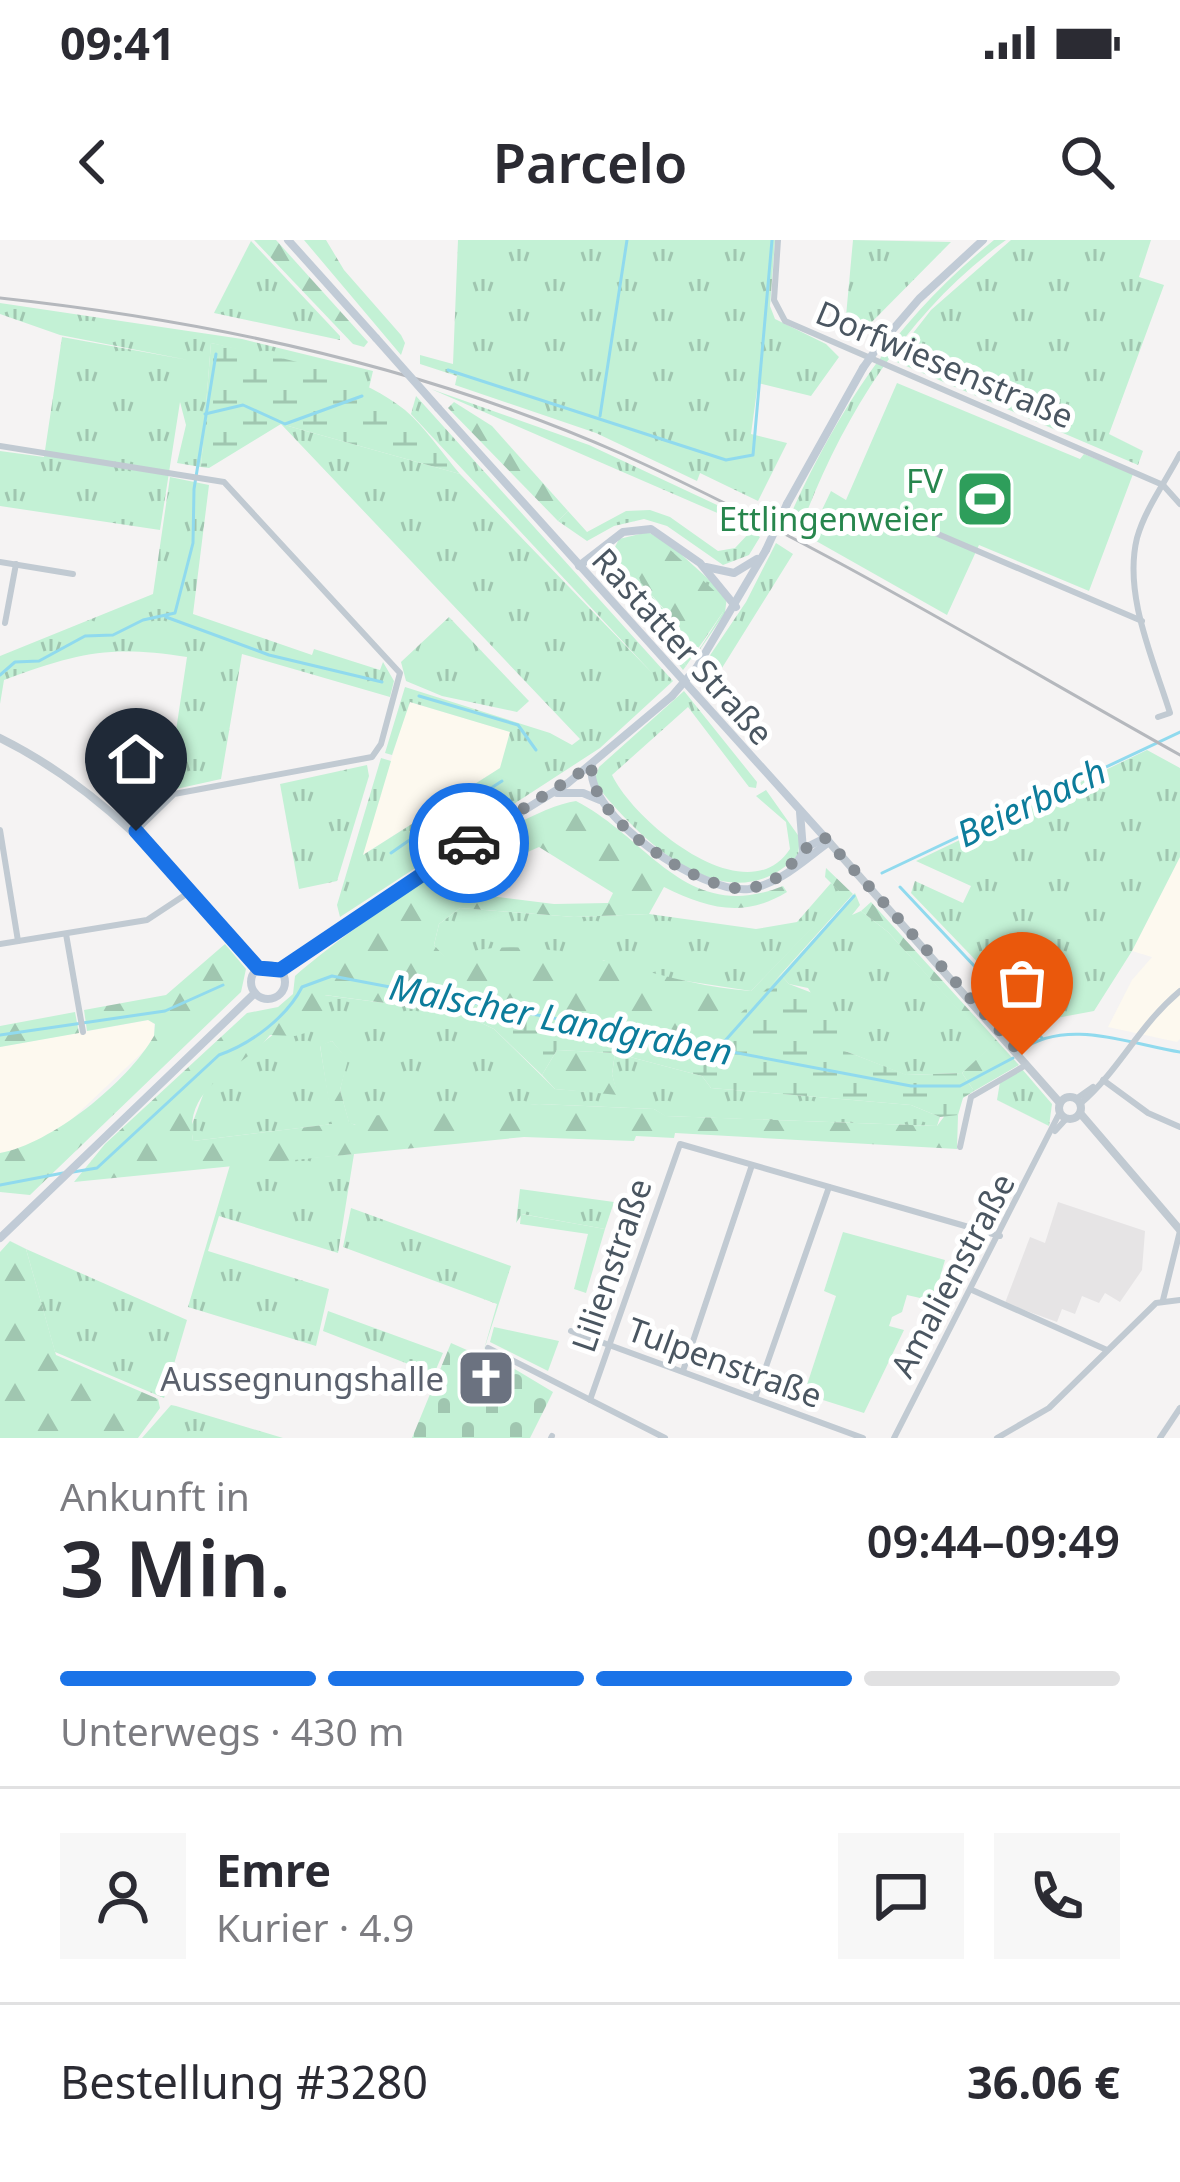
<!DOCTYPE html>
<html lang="de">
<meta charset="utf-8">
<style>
body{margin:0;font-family:"Noto Sans",sans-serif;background:#f7f7f7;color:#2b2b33;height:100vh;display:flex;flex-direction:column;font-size:45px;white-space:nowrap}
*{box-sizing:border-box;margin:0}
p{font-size:39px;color:#7c7c81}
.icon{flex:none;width:66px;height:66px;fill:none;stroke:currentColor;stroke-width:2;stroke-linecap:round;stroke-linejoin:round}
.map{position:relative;height:1198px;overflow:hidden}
.side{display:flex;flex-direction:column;background:#fff;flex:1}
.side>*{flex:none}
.pin{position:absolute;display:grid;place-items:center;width:102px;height:102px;color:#fff;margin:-123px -51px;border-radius:50% 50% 50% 0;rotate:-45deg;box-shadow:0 0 12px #0007}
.pin .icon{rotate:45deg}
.courier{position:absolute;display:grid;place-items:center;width:120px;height:120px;margin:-60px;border:9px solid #1a73e8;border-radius:50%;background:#fff;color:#222;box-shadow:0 3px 15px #0007}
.headline em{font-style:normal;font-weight:600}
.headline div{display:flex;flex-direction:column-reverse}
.headline{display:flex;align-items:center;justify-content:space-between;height:204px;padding:0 60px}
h1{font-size:78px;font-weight:600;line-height:90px}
.bar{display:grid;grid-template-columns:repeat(4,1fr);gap:18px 12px;align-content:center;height:144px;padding:0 60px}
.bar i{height:15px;border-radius:9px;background:#e1e1e2}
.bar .current{background:#1a73e8}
.bar p{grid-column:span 4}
.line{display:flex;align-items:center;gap:30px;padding:0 60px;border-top:3px solid #e1e1e2}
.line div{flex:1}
.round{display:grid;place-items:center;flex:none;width:126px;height:126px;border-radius:0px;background:#f7f7f7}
.status{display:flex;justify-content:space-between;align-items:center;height:84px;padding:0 60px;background:#fff;direction:ltr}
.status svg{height:33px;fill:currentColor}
header{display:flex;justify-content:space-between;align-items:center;height:156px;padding:0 60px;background:#fff;font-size:54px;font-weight:600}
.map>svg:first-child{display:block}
</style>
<div class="status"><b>09:41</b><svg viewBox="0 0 49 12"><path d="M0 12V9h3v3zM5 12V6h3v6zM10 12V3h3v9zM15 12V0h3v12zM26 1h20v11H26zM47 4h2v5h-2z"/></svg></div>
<header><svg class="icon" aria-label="back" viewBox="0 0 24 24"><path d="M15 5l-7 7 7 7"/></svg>Parcelo<svg class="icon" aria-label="search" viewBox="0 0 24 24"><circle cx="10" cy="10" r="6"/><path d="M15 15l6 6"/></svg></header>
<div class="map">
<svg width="1180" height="1198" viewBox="0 0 1180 1198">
<defs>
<pattern id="grass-tufts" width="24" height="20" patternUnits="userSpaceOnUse" patternTransform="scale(3)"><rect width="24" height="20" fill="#c3f1d5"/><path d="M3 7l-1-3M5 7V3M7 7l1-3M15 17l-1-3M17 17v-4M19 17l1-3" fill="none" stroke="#a0c6b0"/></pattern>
<pattern id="forest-firs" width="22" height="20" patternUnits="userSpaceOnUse" patternTransform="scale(3)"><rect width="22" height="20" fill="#c3f1d5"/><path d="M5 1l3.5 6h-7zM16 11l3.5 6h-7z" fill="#a0c6b0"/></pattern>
<pattern id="wetland-marsh" width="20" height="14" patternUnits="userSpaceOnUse" patternTransform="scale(3)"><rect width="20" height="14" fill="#c3f1d5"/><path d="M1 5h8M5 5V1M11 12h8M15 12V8" fill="none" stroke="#a0c6b0"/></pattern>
<pattern id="cemetery-stones" width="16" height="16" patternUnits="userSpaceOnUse" patternTransform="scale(3)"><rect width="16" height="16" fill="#c3f1d5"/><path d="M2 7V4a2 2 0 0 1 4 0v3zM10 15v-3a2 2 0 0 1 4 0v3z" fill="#a0c6b0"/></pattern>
</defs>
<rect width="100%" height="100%" fill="#f5f3f3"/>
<!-- commercial -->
<g fill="#fdf9ef">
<polygon points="409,462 511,492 500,528 361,616"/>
<polygon points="1180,617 1180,799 1177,802 1108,787 1132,740 1152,717 1132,711"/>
<polygon points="149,780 154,784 154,796 147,808 67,884 29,908 0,913 0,807"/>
</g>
<!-- education -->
<polygon fill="#e6e4e5" points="1058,962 1145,991 1142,1030 1120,1062 1105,1053 1099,1063 1082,1056 1075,1074 1062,1069 1057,1082 1005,1063 1030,997 1045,1003"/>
<!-- grass -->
<g fill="url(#grass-tufts)">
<polygon points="458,0 775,0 770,66 775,79 826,104 839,117 811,156 758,143 751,194 787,203 758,261 700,233 697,241 596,193 455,145 457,136 420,124 420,115 453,124"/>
<polygon points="853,0 951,2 853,101 844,98"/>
<path d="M994,0H1006C912,68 848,167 806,274L789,278C840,165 897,79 994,0Z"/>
<polygon points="1011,0 1151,0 1139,37 1164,45 1109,194 1143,211 1138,225 892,120 931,70"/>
<polygon points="251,1 340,96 340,100 214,73"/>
<polygon points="0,63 242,99 373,131 369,148 312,127 211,103 201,227 177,223 186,185 180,162 160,290 0,266 0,211 44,217 62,97 188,120 60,95 0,74"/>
<polygon points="431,149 589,205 764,287 752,288"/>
<polygon points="416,156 673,441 600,508 340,677 337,665 381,518 391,521 363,615 500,528 510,492 410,462 392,515 385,513 405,447 550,493 572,505 580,499 281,184 460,234 653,434 411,174"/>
<path d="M170,237L209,245L193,374L312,415L314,409L380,430L383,422L394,441L390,457L242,414L221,539L167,551L187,417C108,405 78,413 4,440L0,464V416L153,354Z"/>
<polygon points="650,270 670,277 718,311 735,308 751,291 760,297 749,315 723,325 667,286 644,279 614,286 587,301 558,281 568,271 587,292 626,271"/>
<polygon points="648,292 672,306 727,356 725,373 692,421 723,372 641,343 664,370 659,381 686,426 683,430 605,327 619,299"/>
<polygon points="776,303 793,314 712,444 728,470 694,439 746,362"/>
<polygon points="449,377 529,461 517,472 442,456 406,441 401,422"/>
<path d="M684,451L757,542L756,548L749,547L688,467L612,535C635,583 747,675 790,609L786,582L756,556L766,550L800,598L798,615C729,688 639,600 594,542L599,527Z"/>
<polygon points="1147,510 1180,528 1180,617 1132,711 1094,771 1035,782 911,653 915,641 963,663 971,646 916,621"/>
<polygon points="367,525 369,536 337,641 299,649 280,544"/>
<polygon points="831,643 844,655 751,751 634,733 603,720 446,719 434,705 439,684 460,668 574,677 649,674 756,689 797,682"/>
<polygon points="855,653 860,665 852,675 861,671 888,692 992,806 962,833 906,835 845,811 808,748 789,744 781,735"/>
<polygon points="324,755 460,773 494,789 555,849 617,854 612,834 615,813 702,836 711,848 911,865 940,877 937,886 665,876 654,869 539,864 356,885 349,883 340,850 347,820 332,801 320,806 333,884 193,901 191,887 206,847"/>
<polygon points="1022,829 1052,864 1049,886 997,860 1000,842"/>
<polygon points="354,914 338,1013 219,976 208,1011 329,1049 316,1106 188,1067 230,925"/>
<polygon points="520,949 614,962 605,989 522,974 516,983"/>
<polygon points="351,968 511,1026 483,1113 497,1064 343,1007"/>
<polygon points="26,1009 187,1080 164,1158 55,1112"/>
<polygon points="328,1071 443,1113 434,1134 323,1091"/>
<polygon points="171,1165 176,1166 283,1198 142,1198"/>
</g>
<!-- forest -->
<g fill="url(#forest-firs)" fill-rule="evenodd">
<polygon points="254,0 276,0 368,102 364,107 353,104"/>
<polygon points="304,0 326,0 344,30 401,95 405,103 401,115"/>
<polygon points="454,162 492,186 568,271 558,281 448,168"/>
<polygon points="644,298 665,305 721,357 723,372 686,426 659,380 664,369 641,343 627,303"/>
<path d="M576,561C650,599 686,685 783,646L787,652C743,679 707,668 664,647L649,674L574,677L460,668L439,684L434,705L446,718C549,683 645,744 751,751L843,655L825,637L826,628L853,654L746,773L712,800L463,758L460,773L325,755L329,786L295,796L270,795C243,830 183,843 193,901L332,884L320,805L332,801L348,820L340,850L349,882L355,885L367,876L539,864L654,869L666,876L937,886L946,874L958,875L957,909L675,893L674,898L636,896L634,901L524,897L74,942L105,904L247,773L278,767L293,754L295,736C347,691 513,570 576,561ZM539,607L613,653L608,663L554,664L466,653L458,629L470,623L478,634Z"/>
<polygon points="871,662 1019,825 974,851 962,833 991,806 888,692 861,671"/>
<path d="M225,704L246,729L241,752L30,955L0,952V913C51,904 128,842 154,796L155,784L148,780L87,791L84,770L166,755Z"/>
<polygon points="75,772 79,793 0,807 0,786"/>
<polygon points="557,810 615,813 612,834 618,855 555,849 542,835"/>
<polygon points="10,1001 26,1009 56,1115 158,1159 160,1168 138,1198 0,1198 0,1012"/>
</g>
<!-- wetland -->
<g fill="url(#wetland-marsh)">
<path d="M211,103C275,117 352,128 405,170C425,187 442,213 460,234L281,184L209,228L201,227Z"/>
<polygon points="781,735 789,744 828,759 846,794 845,811 907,835 962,833 974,851 963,858 958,875 940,877 911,865 711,848 702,836 615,813 557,810 542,835 494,789 460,773 463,757 712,800"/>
</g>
<!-- cemetery -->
<polygon fill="url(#cemetery-stones)" points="451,1103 485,1118 488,1113 553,1152 530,1198 412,1198"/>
<!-- garden -->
<g fill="#c3f1d5">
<polygon points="897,143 1080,219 1084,214 1133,234 1089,351 979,305 947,375 809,297 831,251 846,260"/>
<polygon points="521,974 605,989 586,1053 574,1049 588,994 520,984"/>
<polygon points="843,992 945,1020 933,1061 907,1055 902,1072 892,1077 889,1086 904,1090 864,1173 804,1154 836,1056 824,1051"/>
<polygon points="494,1087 559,1101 548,1131 490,1102"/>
</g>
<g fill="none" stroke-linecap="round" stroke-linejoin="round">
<!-- stream -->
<g stroke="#90daee" stroke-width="3">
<polyline points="448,130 726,220 753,215 772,0"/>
<polyline points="205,174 243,165 285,184 362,156"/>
<polyline points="600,176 627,0"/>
<polyline points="166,377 269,415 382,442"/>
<polyline points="0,435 15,422 39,421 85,396 113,395 143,380 175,373 193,303 194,249 216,114"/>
<polyline points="419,456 518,485 536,510"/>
<polyline points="460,568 502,541"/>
<polyline points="391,613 411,599"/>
<polyline points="882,633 1180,492"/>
<polyline points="900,647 1042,798"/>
<polyline points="0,795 165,771 223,745"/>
<path d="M1020,811C1066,777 1129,804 1180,812"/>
<polyline points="715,812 854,656"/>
<path d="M73,932L97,928L219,815C251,804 287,777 302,747L332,736L911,846H960L1013,818"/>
<polyline points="0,945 63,933"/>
</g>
<!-- minor -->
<g stroke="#c1cad2" stroke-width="6">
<polyline points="778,0 774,60 785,81 1163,245 1180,264"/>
<polyline points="0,206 224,242 400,433 381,504 372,517 174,554 136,591"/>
<polyline points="912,283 1142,381"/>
<polyline points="0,322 73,334"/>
<polyline points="5,383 16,324"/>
<path d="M1158,477L1170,473C1154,421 1123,355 1137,298C1145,269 1166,241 1180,214"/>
<polyline points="0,590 18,701"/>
<polyline points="66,694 83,792"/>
<polyline points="0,704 147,680 191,651"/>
<polyline points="1103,840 1148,873 1180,887"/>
<polyline points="1076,859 1093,847"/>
<path d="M1080,864C1120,830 1138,786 1180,751"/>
<polyline points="1055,891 1066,879"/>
<polyline points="960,907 971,857 1026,825"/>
<polyline points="972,1050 1107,1110"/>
<polyline points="1163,1060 1180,991"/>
<polyline points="571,1091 863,1198"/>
<polyline points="488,1108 665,1198"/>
<polyline points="683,1131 752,925"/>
<polyline points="755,1158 829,947"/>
<polyline points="590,1160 680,904 1000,996"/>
<polyline points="551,1198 552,1196"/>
<polyline points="894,1198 1060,872"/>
<polyline points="997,1198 1049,1168 1156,1063 1180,1060"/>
<polyline points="1160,1198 1180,1168"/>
</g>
<!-- tertiary -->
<g stroke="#c1cad2" stroke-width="8">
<path d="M0,498C109,552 180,638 258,728"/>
<polyline points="829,602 1060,863"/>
<circle cx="1070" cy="868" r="11"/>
<polyline points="1080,873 1180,990"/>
</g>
<!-- secondary -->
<g stroke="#c1cbd6" stroke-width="8">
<polyline points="288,0 376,98"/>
<polyline points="877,108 919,59 983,0"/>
<path d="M438,168L829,602C804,620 780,644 749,649C703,655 583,575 592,525"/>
<polyline points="787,264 863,128"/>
<polyline points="579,326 623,292 651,289 700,323 736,367"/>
<polyline points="706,327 734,333 757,319"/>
<polyline points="697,427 766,310"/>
<polyline points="557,553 583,553 600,560"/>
<polyline points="800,572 803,610"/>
<polyline points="795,625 807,607 825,598"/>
<circle cx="268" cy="742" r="17"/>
<polyline points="280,731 378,661 568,543 672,456"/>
<polyline points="0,998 255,753"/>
</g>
<!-- rail -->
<path stroke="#b5b8bd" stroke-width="3" d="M0,58C212,81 426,127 622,214C814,301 996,412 1180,515"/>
<!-- secondary-bridge -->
<g stroke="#c1cbd6" stroke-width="8">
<polyline points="376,98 438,168"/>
<polyline points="863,128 877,108"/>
<polyline points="766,310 787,264"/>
<polyline points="672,456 697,427"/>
</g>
</g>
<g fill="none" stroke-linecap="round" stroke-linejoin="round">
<!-- done -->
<path stroke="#868d94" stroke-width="12" stroke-dasharray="0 21.6" d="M469,603L592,525C583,576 704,656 750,648C792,642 793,607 825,598L1022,815"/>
<!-- route -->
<polyline stroke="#1a73e8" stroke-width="15" points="136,591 258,728 280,730 469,603"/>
</g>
<!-- icons -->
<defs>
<symbol id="stadium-square" viewBox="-11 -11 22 22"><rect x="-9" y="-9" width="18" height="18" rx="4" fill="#2e9e5b" stroke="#fff"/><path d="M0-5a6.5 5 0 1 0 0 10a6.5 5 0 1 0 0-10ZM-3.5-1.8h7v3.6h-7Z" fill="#fff"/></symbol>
<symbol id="church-square" viewBox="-11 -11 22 22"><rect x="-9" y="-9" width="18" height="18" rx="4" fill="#6b7280" stroke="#fff"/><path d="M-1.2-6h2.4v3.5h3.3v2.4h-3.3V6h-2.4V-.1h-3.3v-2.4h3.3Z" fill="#fff"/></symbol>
</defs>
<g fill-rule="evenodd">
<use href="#stadium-square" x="952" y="226" width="66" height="66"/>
<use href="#church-square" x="453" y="1105" width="66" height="66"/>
</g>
<g text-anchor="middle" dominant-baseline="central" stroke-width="10" stroke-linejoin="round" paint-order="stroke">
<!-- street labels -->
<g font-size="33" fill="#4a5661" stroke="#fff">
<text transform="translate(945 124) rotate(23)">Dorfwiesenstraße</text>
<text transform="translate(683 406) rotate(48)">Rastatter Straße</text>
<text transform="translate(611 1025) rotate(-71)">Lilienstraße</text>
<text transform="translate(952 1035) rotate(-62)">Amalienstraße</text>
<text transform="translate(725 1122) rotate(20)">Tulpenstraße</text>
</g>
<!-- leisure labels -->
<g font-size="33" fill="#27864d" stroke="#fff" text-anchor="end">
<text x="943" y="240">FV<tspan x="943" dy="38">Ettlingenweier</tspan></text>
</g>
<!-- worship labels -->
<g font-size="33" fill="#5b616d" stroke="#fff" text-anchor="end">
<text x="444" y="1138">Aussegnungshalle</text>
</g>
<!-- water labels -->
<g font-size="36" font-style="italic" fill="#0c7c9b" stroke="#fff">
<text transform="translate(1031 562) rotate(-25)">Beierbach</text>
<text transform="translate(561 779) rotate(11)">Malscher Landgraben</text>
</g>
</g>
</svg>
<div class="pin" style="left:1022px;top:815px;background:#ea580c"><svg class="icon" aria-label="bag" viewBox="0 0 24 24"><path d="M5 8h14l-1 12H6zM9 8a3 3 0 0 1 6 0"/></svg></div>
<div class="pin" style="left:136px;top:591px;background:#1f2937"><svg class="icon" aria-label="home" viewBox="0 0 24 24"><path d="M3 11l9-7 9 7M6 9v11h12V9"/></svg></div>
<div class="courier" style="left:469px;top:603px"><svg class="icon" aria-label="car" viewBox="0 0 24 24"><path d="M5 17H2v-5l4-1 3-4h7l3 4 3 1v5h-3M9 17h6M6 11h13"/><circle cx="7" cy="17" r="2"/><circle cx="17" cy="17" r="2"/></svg></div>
</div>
<section class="side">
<div class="headline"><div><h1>3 Min.</h1><p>Ankunft in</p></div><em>09:44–09:49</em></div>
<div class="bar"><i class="current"></i><i class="current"></i><i class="current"></i><i></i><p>Unterwegs · 430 m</p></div>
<div class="line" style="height:216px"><a class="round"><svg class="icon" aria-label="person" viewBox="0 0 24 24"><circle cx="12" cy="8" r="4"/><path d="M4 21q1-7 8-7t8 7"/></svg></a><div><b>Emre</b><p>Kurier · 4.9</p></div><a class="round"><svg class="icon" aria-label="chat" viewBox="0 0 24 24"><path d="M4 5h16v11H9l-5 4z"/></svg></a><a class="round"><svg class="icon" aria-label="phone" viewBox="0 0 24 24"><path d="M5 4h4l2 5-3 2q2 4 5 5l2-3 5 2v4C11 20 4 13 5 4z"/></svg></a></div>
<div class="line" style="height:156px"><div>Bestellung #3280</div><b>36.06 €</b></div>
</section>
